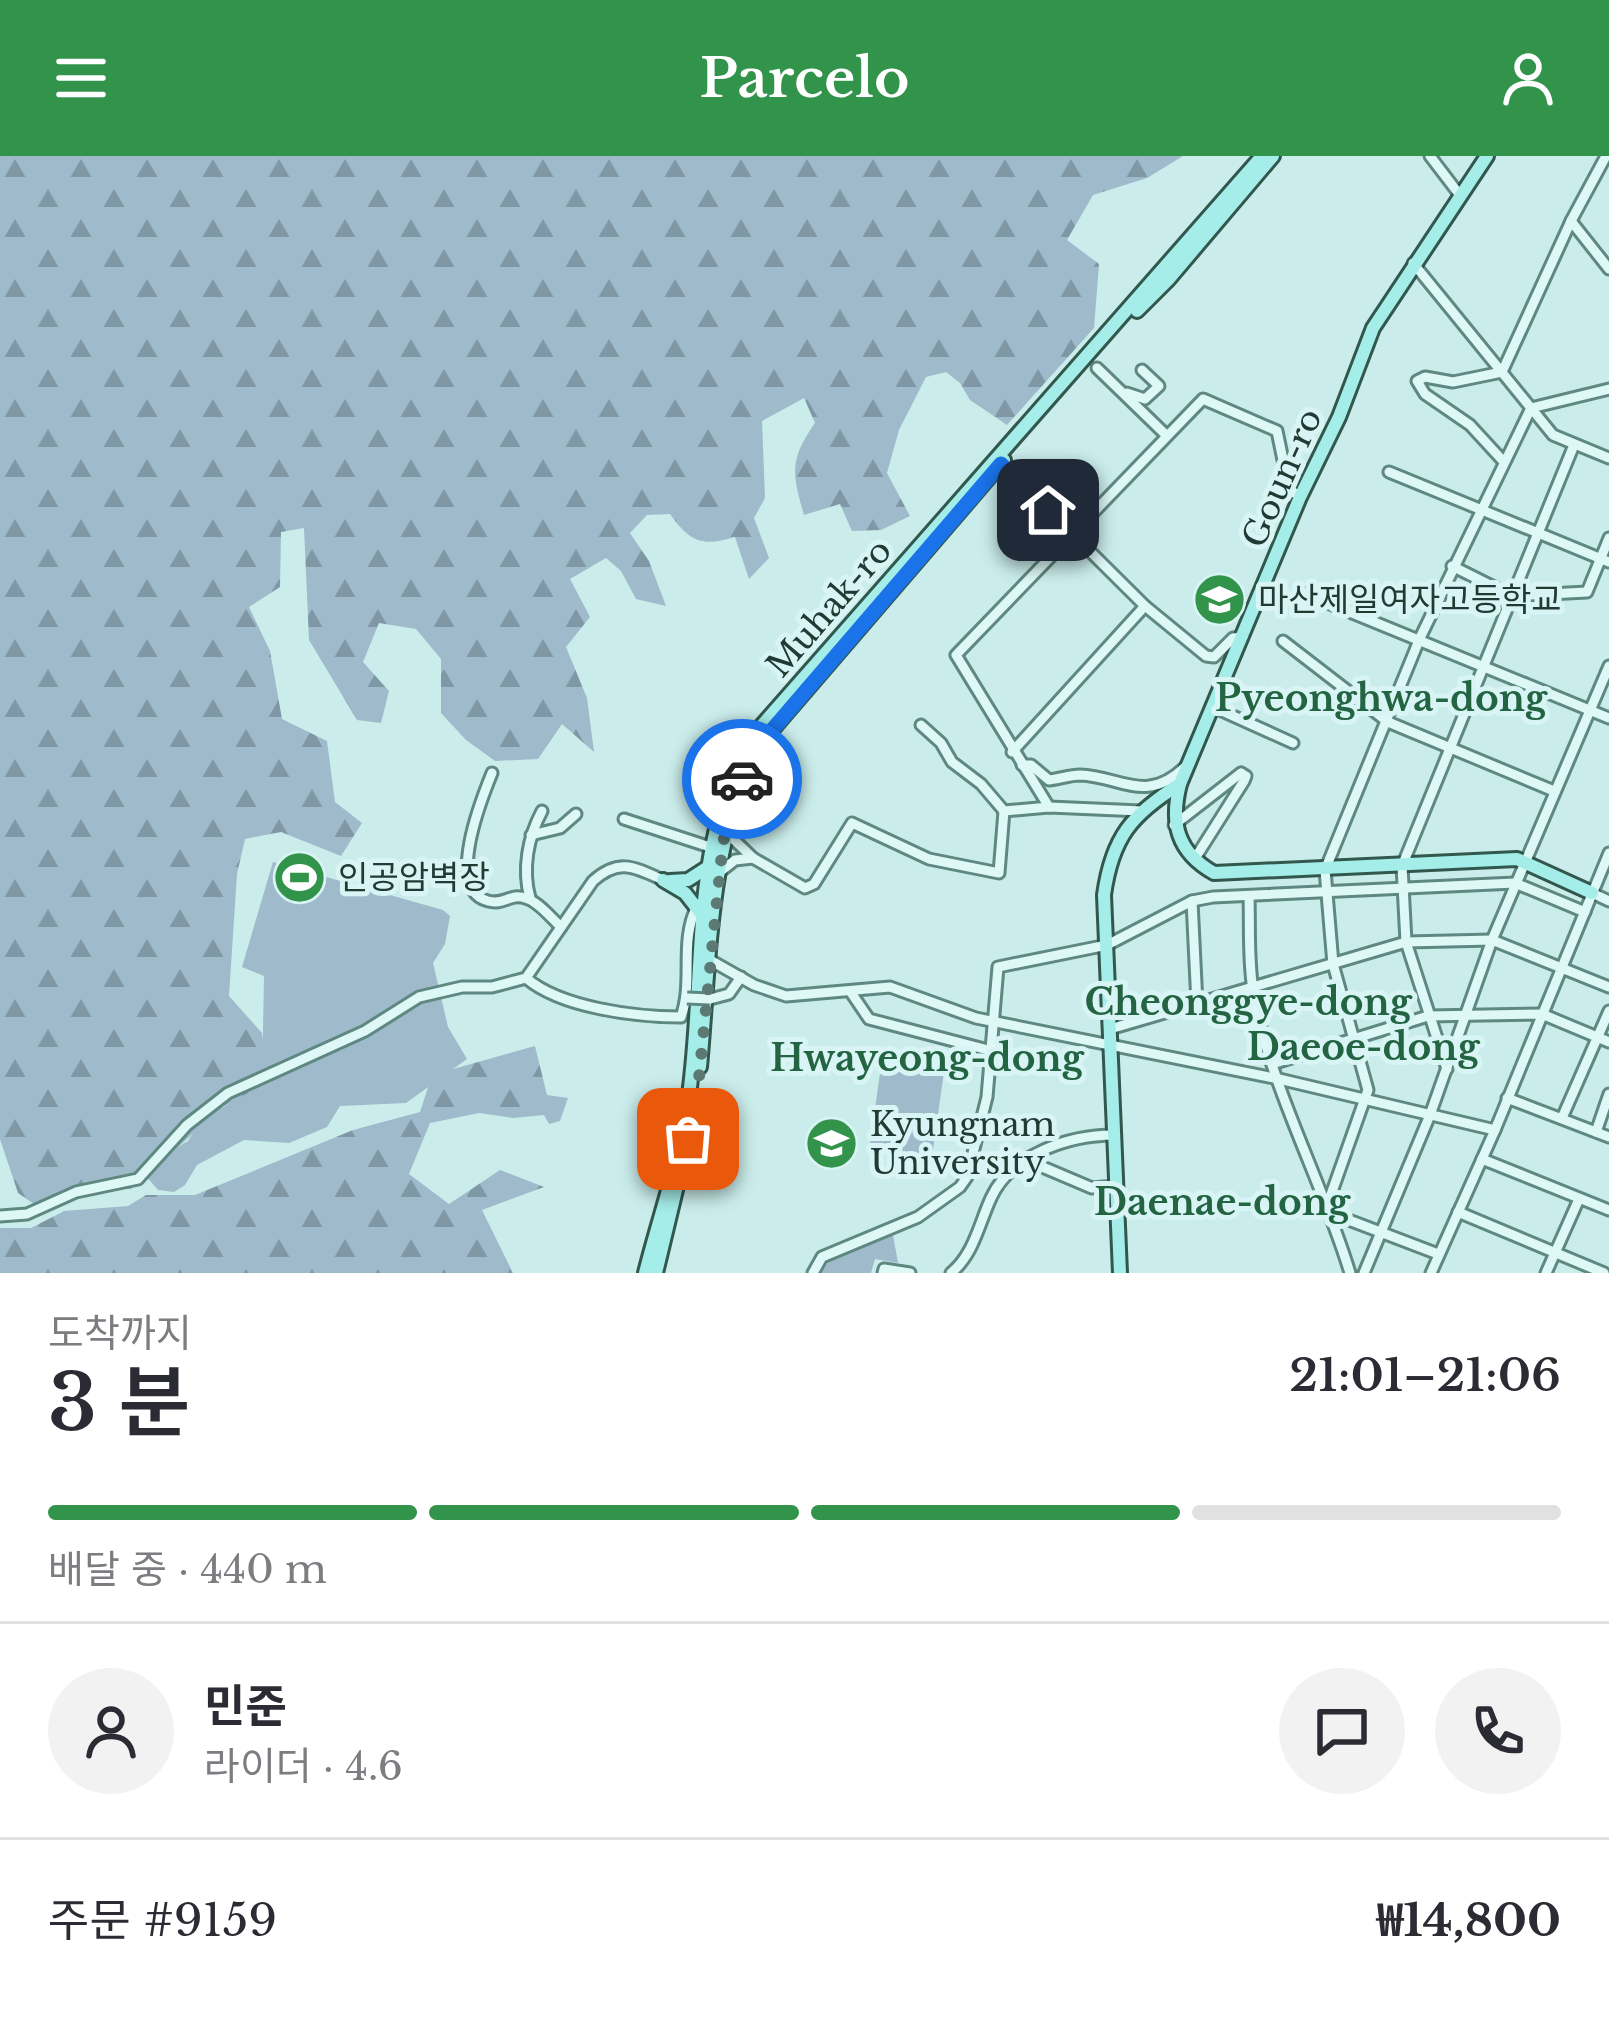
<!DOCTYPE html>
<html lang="ko">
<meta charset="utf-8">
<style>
body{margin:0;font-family:"Libre Baskerville","Noto Sans KR",serif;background:#f2f2f3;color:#2b2b33;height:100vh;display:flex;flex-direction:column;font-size:45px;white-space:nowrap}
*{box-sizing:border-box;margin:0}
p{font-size:39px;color:#7c7c81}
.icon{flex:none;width:66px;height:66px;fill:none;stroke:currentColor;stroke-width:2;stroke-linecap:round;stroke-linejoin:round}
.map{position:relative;height:1117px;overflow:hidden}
.panel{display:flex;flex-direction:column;background:#fff;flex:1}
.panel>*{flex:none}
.pin{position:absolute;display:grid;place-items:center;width:102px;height:102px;color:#fff;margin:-51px;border-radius:24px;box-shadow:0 6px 18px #0006}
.courier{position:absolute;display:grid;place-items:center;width:120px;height:120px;margin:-60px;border:9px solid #1a73e8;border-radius:50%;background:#fff;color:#222;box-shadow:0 3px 15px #0007}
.headline em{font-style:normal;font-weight:600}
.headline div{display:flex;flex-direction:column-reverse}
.headline{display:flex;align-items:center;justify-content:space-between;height:204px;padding:0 48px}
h1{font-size:78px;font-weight:600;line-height:90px}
.bar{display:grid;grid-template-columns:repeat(4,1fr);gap:18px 12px;align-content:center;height:144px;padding:0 48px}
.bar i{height:15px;border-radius:9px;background:#e1e1e2}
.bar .active{background:#32944b}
.bar p{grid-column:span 4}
.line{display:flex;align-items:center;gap:30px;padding:0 48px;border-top:3px solid #e1e1e2}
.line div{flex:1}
.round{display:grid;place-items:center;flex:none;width:126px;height:126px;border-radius:63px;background:#f2f2f3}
header{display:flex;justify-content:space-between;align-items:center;height:156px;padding:0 48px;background:#32944b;color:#fff;font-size:54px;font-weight:600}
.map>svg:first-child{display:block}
</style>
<header><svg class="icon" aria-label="menu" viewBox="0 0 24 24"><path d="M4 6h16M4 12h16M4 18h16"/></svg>Parcelo<svg class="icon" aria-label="person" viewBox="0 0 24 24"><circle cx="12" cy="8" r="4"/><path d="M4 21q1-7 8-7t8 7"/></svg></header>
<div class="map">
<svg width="1609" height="1117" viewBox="0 0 1609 1117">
<defs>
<pattern id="forest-firs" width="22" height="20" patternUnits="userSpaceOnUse" patternTransform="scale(3)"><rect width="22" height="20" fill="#9ebacb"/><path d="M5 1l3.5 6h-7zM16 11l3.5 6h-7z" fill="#8098a6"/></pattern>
</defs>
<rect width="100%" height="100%" fill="#caedeb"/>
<!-- forest -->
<g fill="url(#forest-firs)">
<path d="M0,0H1183L1147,22L1093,39L1067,84L1099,108L1094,172L1007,269L970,244L960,227L946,216L926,221L899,274L887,317L910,360L881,374L852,375L840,348L804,359C792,317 789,304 815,267L804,242L762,265L765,342L754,362L769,402L749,423L735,381C702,391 690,386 670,358L647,359L630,377L649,405L666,450L636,443L621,415L606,402L570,423L590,461L566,491L587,542L594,596L562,568L538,603L495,605L466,584L441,557V503L416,473L379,467L363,506L389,535L381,567L357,564L309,484L304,372L281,376L280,431L249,451L270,495L282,563L327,585L335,646L362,667L341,700L281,676L245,683L237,718L229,840L262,877L269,932L224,950L131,1033L91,1034L38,1051L18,1037L0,983Z"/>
<polygon points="535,890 547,939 568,942 560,965 549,968 544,959 513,962 479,957 430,967 409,1018 449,1048 500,1014 544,1031 482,1054 513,1117 0,1117 0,1072 31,1072 64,1055 128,1050 146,1039 195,1039 353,974 420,956 432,919"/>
</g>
<!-- park -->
<g fill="#9ebacb">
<polygon points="273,706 443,754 450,760 445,788 433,807 448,871 467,903 406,947 340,950 327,971 289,987 244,984 197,1009 185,1029 174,1036 158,1034 146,1020 161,1001 188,985 202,963 262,929 264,820 242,811"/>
<polygon points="883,896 946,901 932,1001 869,995"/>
<polygon points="893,1079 898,1107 875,1103 871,1117 821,1117 834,1097"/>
</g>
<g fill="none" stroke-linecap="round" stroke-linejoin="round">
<defs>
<g id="minor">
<polyline points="1430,0 1459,38"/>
<polyline points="1571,65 1609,113"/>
<polyline points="1413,107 1553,279 1609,302"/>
<polyline points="1097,212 1165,278"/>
<polyline points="1127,237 1145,243 1159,230 1142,214"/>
<polyline points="1504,306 1470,269 1425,238 1417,225 1425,221 1453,226 1502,216 1571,65 1606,0"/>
<polyline points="1001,307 1145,450 1206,500 1214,501 1233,482 1243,481"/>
<polyline points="1389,316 1609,406"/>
<polyline points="1452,410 1512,440 1587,436 1609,382"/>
<polyline points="1301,436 1609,562"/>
<polyline points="1283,485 1388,566 1554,635"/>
<polyline points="1213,551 1293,587"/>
<polyline points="921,569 941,587 952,606 981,628 1004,655"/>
<polyline points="1012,596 1145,450"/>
<path d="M1022,609H1031L1049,624C1059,623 1070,619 1080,619C1120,620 1146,649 1185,611"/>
<path d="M492,617C481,644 445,734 488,745C499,748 505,743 515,741C534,739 548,759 561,771"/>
<polyline points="1049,651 956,499 1203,243 1277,275 1289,333 1300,341"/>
<polyline points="1004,655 1049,651 1141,655"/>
<polyline points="624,663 710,691"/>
<polyline points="1174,669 1241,617"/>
<polyline points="728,678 753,702 805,732 814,728 852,667 929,703 999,717 1004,655"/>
<polyline points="531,679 560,672 576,658"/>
<polyline points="1194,704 1244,625 1246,620 1241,617"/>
<polyline points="721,715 735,704 753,702"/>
<polyline points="1592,737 1609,745"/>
<path d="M1249,740C1250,771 1248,804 1253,834C1268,927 1322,1024 1350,1117"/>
<path d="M530,742C522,713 528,681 542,655"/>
<polyline points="1192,745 1197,848"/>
<polyline points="710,804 754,829 786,840 890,831 976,862 1279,923 1495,974"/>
<path d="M526,822C561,852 636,861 681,861C694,824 679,786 697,750"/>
<polyline points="850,835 869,863 992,895"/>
<polyline points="710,843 729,838 741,821"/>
<polyline points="1110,873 1406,786 1492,784 1609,831"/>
<polyline points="1272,908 1428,860 1542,858 1609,886"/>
<polyline points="1447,913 1406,786 1402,710 1574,289"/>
<polyline points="1507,942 1609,981"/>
<polyline points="1562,962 1609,855"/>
<polyline points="1596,976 1609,938"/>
<polyline points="1482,1003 1609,1054"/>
<polyline points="1026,1004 1092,1032 1115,1030"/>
<polyline points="1328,1047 1368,934 1333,808 1325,714 1420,482 1531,252 1609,233"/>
<polyline points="1458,1056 1604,1117"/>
<polyline points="1333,1058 1438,1098"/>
<path d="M0,1060L27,1058L76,1036L138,1023L187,969L228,937L365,875L419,841L462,831H492L526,822L593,725C619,702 634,711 663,724"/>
<polyline points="813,1117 822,1101 918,1061 960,1031 967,1021 987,941 998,811 1107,789 1192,745 1213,741 1515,727 1585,756"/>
<polyline points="883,1117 884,1113 910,1117"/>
<path d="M951,1117C974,1098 979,1068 991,1042C1011,998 1070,979 1114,979"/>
<polyline points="1364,1117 1430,959 1492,784 1609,510"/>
<polyline points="1431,1117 1495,974 1609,697"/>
<polyline points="1546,1117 1579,1043"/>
</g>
<g id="major">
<path d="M1487,0L1373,172L1339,261L1300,341L1180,628C1170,667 1177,696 1214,717L1517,703L1592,737"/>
<polyline points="1137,155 1168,124 1273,0"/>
<polyline points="663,724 685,737 703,760"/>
<polyline points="670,725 688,724 708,711"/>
<path d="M700,911C710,802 708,686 760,588L1004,304"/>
<path d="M645,1117C659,1061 680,1003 688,946C707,821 686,687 756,576L1262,0"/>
<polyline points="656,1117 688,984"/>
<path d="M1120,1117L1104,739C1112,681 1132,658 1180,628"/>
</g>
</defs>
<!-- minor casing -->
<use href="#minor" stroke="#5f8880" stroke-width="15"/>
<!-- major casing -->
<use href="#major" stroke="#32574d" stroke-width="18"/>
<!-- minor -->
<use href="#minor" stroke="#ddf8f7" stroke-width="9"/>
<!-- major -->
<use href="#major" stroke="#a4ede9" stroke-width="12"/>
<defs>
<polyline id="minor-bridge" points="687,842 710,843"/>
</defs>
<!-- minor-bridge casing -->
<use href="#minor-bridge" stroke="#5f8880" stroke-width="15" stroke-linecap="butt"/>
<!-- minor-bridge -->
<use href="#minor-bridge" stroke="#ddf8f7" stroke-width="9"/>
</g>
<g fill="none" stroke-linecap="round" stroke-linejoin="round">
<!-- done -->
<polyline stroke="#5c7974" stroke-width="12" stroke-dasharray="0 21.6" points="688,983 697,941 723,686 742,623"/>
<!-- route -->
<polyline stroke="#1a73e8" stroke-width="15" points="742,623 760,588 1001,308 1048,354"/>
</g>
<!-- icons -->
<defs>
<symbol id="school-disc" viewBox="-11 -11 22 22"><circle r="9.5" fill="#32944b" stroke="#d9f4f4"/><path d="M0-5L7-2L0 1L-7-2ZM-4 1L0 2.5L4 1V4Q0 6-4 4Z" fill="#fff"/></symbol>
<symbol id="stadium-disc" viewBox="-11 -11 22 22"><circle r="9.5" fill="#32944b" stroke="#d9f4f4"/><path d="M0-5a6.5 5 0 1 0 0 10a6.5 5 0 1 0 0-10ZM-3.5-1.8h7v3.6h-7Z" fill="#fff"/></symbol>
<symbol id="university-disc" viewBox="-11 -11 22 22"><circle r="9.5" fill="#32944b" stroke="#d9f4f4"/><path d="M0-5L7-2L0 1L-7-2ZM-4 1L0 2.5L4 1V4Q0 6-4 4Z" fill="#fff"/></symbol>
</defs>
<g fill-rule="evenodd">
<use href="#school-disc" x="1190" y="414" width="59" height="59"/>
<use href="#stadium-disc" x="270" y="692" width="59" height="59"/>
<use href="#university-disc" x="802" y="958" width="59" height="59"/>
</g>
<g text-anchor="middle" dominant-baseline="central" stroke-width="10" stroke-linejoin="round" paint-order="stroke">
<!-- street labels -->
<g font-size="33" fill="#213a34" stroke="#d9f4f4">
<text transform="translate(1282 322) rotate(-66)">Goun-ro</text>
<text transform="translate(829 452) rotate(-49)">Muhak-ro</text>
</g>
<!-- poi labels -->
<g font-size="33" fill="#213a34" stroke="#d9f4f4" text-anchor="start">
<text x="1258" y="443">마산제일여자고등학교</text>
<text x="338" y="721">인공암벽장</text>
<text x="870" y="968">Kyungnam<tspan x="870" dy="38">University</tspan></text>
</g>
<!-- neighbourhood labels -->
<g font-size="36" font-weight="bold" fill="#236442" stroke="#d9f4f4">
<text x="1381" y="542">Pyeonghwa-dong</text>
<text x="1248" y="846">Cheonggye-dong</text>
<text x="1363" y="891">Daeoe-dong</text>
<text x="927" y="902">Hwayeong-dong</text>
<text x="1222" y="1046">Daenae-dong</text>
</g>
</g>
</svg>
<div class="pin" style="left:688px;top:983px;background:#ea580c"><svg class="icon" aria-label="bag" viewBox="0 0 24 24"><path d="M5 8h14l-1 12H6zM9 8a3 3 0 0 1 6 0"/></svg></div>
<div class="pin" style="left:1048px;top:354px;background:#1f2937"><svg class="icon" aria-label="home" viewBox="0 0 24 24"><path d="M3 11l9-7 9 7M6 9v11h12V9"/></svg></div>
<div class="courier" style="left:742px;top:623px"><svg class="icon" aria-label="car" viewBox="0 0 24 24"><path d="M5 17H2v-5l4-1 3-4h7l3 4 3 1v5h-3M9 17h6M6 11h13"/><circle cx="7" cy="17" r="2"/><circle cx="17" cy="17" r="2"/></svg></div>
</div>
<section class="panel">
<div class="headline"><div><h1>3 분</h1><p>도착까지</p></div><em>21:01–21:06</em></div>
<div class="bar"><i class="active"></i><i class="active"></i><i class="active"></i><i></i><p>배달 중 · 440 m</p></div>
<div class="line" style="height:216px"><a class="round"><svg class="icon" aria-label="person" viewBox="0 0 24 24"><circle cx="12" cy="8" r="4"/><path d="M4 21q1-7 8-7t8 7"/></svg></a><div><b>민준</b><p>라이더 · 4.6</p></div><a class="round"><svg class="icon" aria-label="chat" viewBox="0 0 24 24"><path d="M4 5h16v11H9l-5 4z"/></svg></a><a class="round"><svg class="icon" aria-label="phone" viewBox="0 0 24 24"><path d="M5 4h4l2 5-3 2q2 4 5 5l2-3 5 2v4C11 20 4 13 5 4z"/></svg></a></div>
<div class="line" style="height:156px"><div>주문 #9159</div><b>₩14,800</b></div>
</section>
